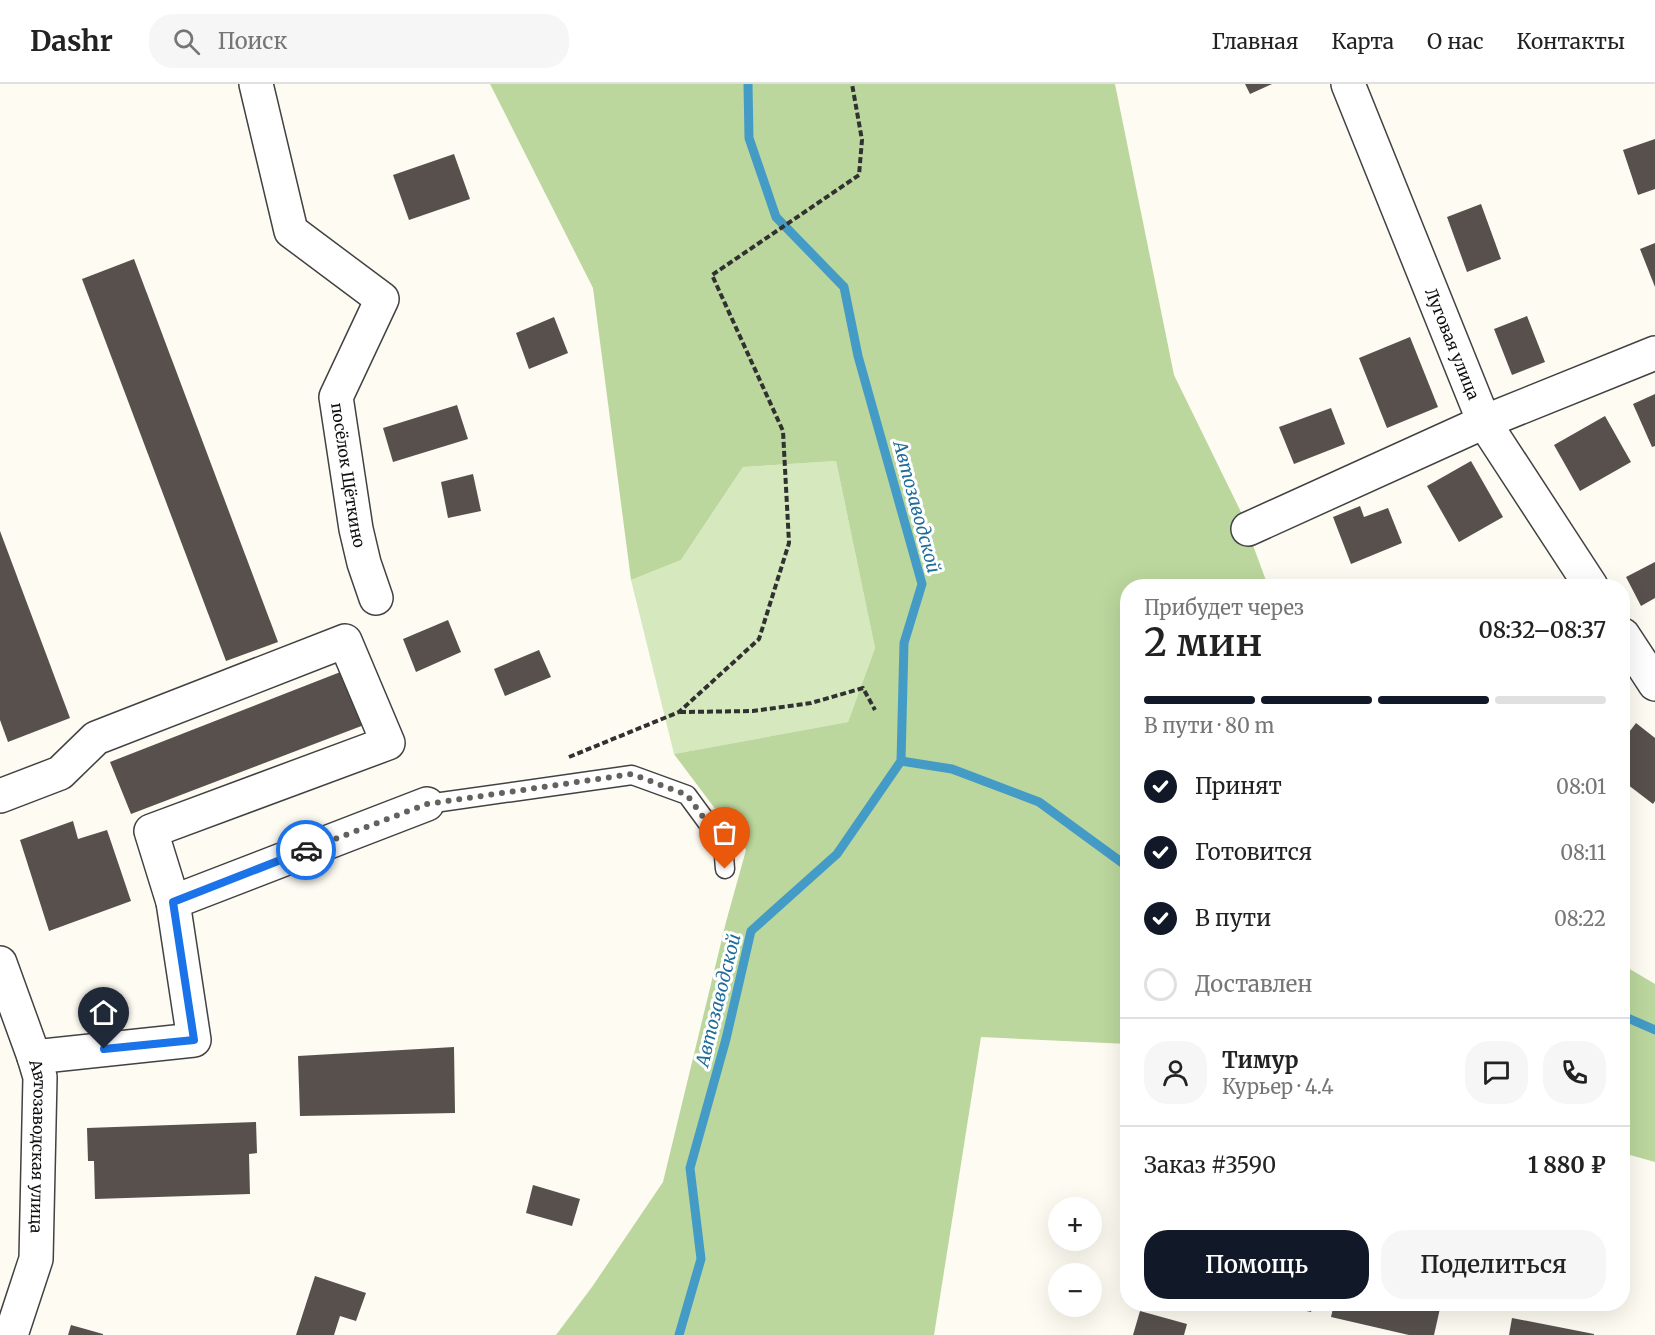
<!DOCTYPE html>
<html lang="ru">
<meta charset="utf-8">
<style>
body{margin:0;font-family:Merriweather,serif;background:#f6f6f6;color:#222;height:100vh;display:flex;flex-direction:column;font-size:22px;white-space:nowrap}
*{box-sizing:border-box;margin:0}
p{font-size:20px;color:#767676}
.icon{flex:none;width:33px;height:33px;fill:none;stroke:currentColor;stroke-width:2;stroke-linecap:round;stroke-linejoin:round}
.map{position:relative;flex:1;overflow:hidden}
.drawer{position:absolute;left:1120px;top:495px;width:510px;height:732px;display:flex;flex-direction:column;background:#fff;border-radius:24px;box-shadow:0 6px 24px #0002}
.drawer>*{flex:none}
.tools{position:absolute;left:1048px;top:1113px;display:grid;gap:12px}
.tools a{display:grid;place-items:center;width:54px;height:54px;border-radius:50%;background:#fff;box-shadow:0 6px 24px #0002;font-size:30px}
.pin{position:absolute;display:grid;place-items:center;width:51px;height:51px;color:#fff;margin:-62px -26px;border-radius:50% 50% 50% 0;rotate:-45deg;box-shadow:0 0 6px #0007}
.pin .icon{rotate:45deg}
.courier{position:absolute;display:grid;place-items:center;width:60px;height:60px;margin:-30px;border:4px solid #1a73e8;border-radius:50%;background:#fff;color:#222;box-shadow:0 2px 8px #0007}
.headline em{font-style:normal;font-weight:600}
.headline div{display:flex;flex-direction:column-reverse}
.headline{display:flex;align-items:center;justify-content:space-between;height:102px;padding:0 24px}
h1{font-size:39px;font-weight:600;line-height:45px}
.bar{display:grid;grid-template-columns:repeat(4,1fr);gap:9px 6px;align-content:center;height:72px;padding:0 24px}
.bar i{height:8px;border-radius:4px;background:#e0e0e0}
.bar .current{background:#111827}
.bar p{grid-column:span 4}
.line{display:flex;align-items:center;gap:15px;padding:0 24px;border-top:2px solid #e0e0e0}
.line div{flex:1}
.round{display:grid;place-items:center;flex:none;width:63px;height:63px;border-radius:24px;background:#f6f6f6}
ol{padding:0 24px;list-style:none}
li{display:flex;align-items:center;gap:18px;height:66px}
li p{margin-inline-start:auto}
li .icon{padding:6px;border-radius:50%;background:#111827;color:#fff;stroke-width:4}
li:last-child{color:#767676}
li i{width:33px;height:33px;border:3px solid #e0e0e0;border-radius:50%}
.primary-button{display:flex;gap:12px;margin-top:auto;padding:12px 24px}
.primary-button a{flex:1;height:69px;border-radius:24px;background:#111827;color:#fff;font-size:24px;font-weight:600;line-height:69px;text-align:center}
.primary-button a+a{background:#f6f6f6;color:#222}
header{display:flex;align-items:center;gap:36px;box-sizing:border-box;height:84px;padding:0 30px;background:#fff;border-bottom:2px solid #e0e0e0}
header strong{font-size:28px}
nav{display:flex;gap:33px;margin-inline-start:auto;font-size:21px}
.search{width:420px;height:54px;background:#f6f6f6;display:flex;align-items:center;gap:15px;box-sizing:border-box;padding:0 21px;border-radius:24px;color:#767676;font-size:22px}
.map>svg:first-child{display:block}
</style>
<header>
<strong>Dashr</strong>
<div class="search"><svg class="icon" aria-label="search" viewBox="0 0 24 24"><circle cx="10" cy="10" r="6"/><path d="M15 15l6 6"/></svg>Поиск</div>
<nav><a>Главная</a><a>Карта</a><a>О нас</a><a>Контакты</a></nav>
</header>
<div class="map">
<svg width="1655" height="1251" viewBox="0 0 1655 1251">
<rect width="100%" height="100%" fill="#fefbf2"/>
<!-- green -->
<polygon fill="#d6e8bd" points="836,377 875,564 848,638 674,670 631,496 681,476 743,383"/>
<!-- forest -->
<g fill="#bbd79d">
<polygon points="490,0 1115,0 1174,291 1240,426 1268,502 1128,502 1128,960 981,953 934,1251 556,1251 592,1203 663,1098 726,838 746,766 674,670 848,638 875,564 836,377 743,383 681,476 631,496 593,204"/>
<polygon points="1623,881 1655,900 1655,1078 1623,1069"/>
</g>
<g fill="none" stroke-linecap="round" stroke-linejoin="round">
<!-- stream -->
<g stroke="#449bc6" stroke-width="9">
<polyline points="901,677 952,685 1039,718 1128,783"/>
<polyline points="1623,932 1655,946"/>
<polyline points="679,1251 701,1175 690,1084 726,955 751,847 837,770 901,677 904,559 922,500 858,272 844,203 776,133 749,54 748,0"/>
</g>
</g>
<!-- building -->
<g fill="#57504c">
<polygon points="1245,0 1272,0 1250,10"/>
<polygon points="1655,55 1655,105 1638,111 1623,66"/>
<polygon points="454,70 470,115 409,136 393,91"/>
<polygon points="1481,120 1501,175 1467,188 1447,133"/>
<polygon points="1655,159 1655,203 1640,165"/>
<polygon points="134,175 278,558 226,577 82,195"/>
<polygon points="1527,232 1545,278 1512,291 1494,245"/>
<polygon points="554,233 568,269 529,285 516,249"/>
<polygon points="1410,253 1438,323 1387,344 1359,274"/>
<polygon points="1655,310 1655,362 1652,363 1633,320"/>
<polygon points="457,321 468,355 393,378 383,344"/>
<polygon points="1331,324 1345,360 1294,380 1279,343"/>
<polygon points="1605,332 1631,378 1580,407 1554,361"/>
<polygon points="1471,377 1503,433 1459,458 1427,402"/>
<polygon points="473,390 481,427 448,434 441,398"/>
<polygon points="1360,422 1364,433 1388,424 1402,459 1351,480 1333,433"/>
<polygon points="0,447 70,634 8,658 0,636"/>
<polygon points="1655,478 1655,514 1641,522 1626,493"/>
<polygon points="448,536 461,568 416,588 403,555"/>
<polygon points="539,566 551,593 505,612 494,585"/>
<polygon points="343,587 364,641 131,730 110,678"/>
<polygon points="1636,639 1655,654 1655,717 1653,720 1623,697 1623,656"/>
<polygon points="73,737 78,755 107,746 131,817 49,847 20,756"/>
<polygon points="454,963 455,1029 300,1032 298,972"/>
<polygon points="256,1038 257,1069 249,1070 250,1110 95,1115 94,1077 88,1077 87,1044"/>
<polygon points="533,1101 580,1115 572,1142 526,1129"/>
<polygon points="315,1192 366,1209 356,1237 340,1232 334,1251 296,1251"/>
<polygon points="1275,1220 1313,1220 1311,1228"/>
<polygon points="1334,1220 1441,1220 1434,1251 1409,1251 1331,1233"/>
<polygon points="1140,1227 1187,1240 1184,1251 1133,1251"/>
<polygon points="1512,1234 1594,1250 1594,1251 1509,1251"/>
<polygon points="71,1241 103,1250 103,1251 68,1251"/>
</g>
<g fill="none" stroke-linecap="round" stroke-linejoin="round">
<defs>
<polyline id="lane" points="427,720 632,691 687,711 723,760 725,785"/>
<g id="street">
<path id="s1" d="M256,0L291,147L382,215L336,313L356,445L364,479L376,514"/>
<path id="s2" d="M1348,0L1484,338L1591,502"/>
<polyline points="1248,445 1484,338 1655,269"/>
<polyline points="1623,551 1655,600"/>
<polyline points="0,712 60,689 96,654 345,557 388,659 151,747 173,818 194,956 34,973"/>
<polyline points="173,818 427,720"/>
<path id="s3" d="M0,879L34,973L40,993L36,1175L11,1251"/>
</g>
</defs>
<!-- lane casing -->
<use href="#lane" stroke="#424242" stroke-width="21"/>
<!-- street casing -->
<use href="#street" stroke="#424242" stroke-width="36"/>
<!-- path -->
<g stroke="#313131" stroke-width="4" stroke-dasharray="6 3" stroke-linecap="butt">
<polyline points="680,628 753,627 811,619 863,604 875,626"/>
<polyline points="569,673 679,628 759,555 789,459 783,347 712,191 859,91 862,56 852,0"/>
</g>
<!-- lane -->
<use href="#lane" stroke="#fff" stroke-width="18"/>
<!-- street -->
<use href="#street" stroke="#fff" stroke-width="33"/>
</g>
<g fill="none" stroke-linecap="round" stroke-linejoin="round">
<!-- done -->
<polyline stroke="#63625e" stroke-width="6" stroke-dasharray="0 10.8" points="306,766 427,720 632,690 687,711 723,760 725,785"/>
<!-- route -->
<polyline stroke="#1a73e8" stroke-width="8" points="104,965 194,956 173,818 306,766"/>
</g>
<g text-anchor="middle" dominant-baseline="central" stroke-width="6" stroke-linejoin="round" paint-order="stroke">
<!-- street labels -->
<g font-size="16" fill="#0f0f0f" stroke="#fff">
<text stroke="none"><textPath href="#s2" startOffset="280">Луговая улица</textPath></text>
<text stroke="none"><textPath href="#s1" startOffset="452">посёлок Щёткино</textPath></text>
<text stroke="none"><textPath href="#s3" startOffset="190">Автозаводская улица</textPath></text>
</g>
<!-- water labels -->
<g font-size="18" font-style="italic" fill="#1e6c9b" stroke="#fff">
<text transform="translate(917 423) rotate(75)">Автозаводской</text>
<text transform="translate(718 916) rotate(-76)">Автозаводской</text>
</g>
</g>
</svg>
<div class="tools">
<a>+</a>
<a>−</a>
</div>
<div class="pin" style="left:725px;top:785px;background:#ea580c"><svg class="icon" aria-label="bag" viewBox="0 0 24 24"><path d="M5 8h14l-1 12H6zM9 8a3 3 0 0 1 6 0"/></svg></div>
<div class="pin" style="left:104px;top:965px;background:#1f2937"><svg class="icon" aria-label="home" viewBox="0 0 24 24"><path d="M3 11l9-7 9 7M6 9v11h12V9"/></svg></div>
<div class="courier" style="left:306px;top:766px"><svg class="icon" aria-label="car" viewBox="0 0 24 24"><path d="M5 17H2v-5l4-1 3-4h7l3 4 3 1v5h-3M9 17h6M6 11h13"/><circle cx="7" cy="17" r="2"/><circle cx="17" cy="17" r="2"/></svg></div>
<section class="drawer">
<div class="headline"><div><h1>2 мин</h1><p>Прибудет через</p></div><em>08:32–08:37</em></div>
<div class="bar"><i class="current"></i><i class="current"></i><i class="current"></i><i></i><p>В пути · 80 m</p></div>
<ol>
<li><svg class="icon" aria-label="check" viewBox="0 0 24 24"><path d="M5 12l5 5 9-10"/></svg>Принят<p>08:01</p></li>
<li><svg class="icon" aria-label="check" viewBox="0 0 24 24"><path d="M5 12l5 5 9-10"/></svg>Готовится<p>08:11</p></li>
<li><svg class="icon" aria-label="check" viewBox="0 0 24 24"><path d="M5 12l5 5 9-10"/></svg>В пути<p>08:22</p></li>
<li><i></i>Доставлен</li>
</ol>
<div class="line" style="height:108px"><a class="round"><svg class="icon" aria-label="person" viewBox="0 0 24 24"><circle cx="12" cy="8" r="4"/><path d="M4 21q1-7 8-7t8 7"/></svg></a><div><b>Тимур</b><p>Курьер · 4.4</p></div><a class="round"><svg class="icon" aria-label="chat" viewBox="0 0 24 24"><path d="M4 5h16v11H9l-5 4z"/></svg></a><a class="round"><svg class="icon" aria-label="phone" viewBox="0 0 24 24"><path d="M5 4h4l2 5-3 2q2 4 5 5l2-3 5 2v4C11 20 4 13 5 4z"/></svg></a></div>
<div class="line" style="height:78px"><div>Заказ #3590</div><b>1 880 ₽</b></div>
<div class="primary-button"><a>Помощь</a><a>Поделиться</a></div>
</section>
</div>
